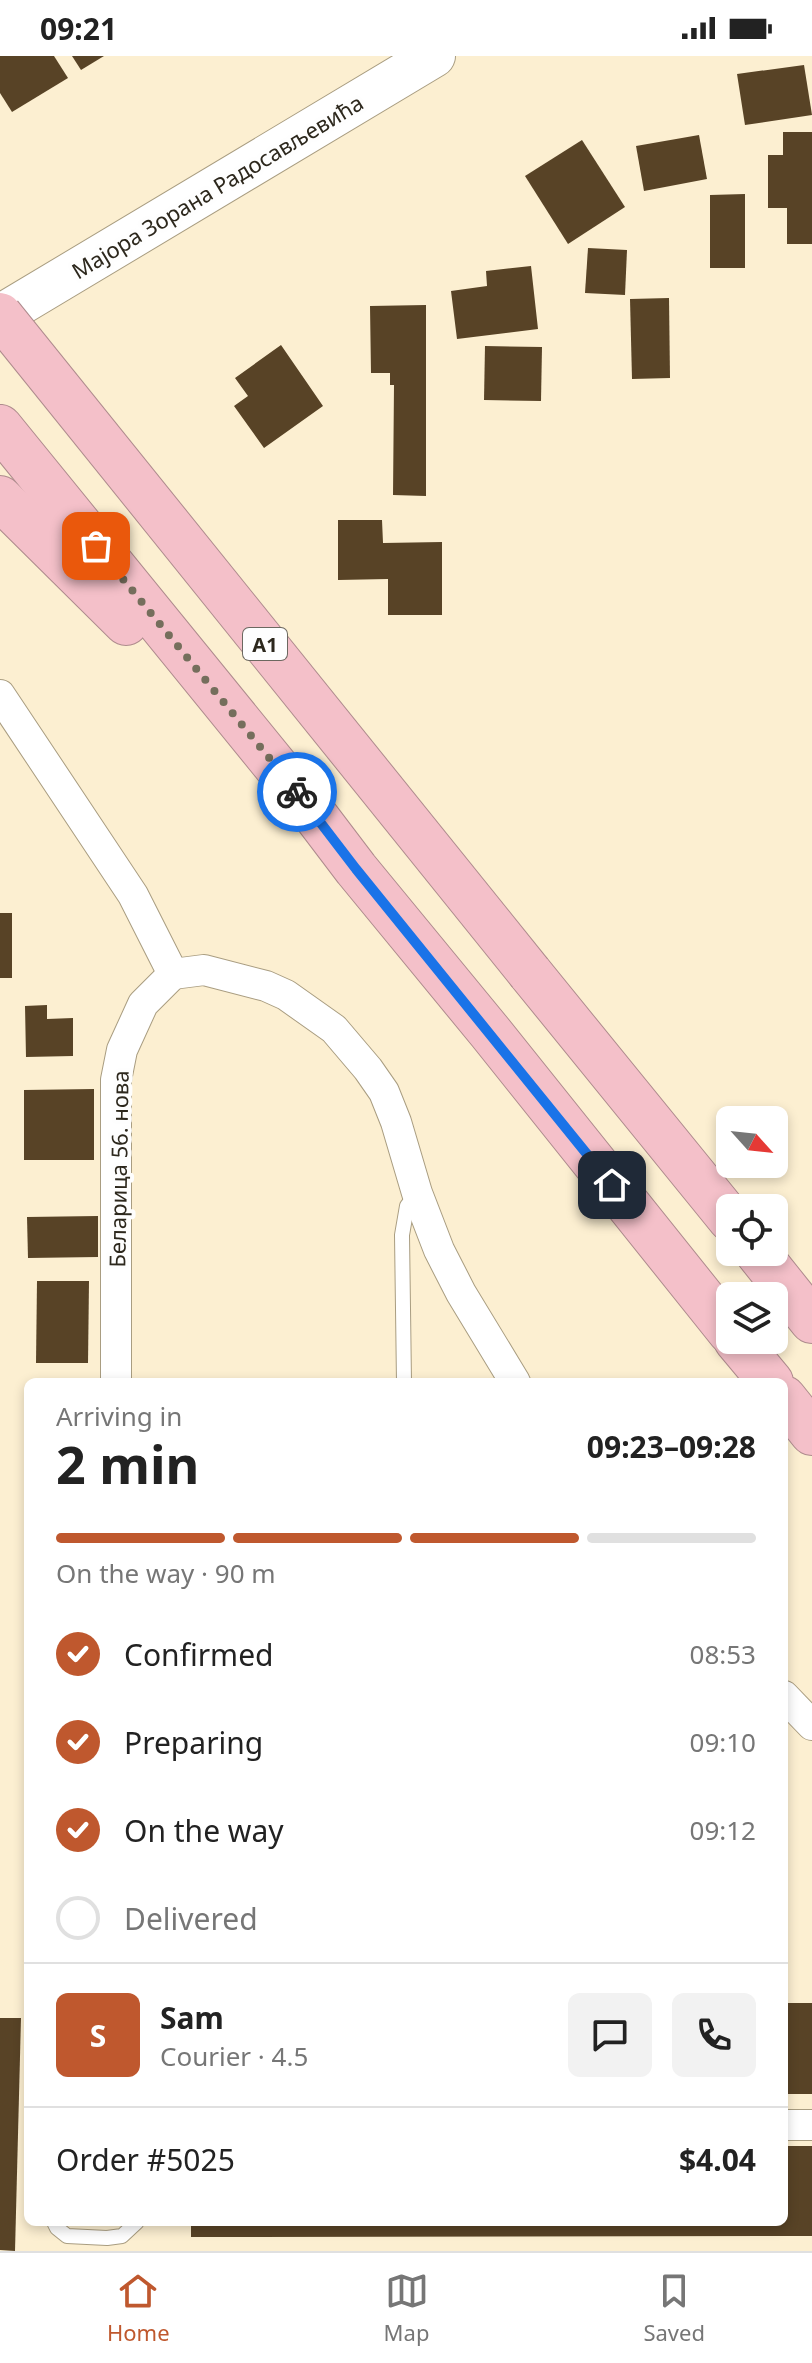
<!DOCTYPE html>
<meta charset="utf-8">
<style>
body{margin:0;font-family:"Noto Sans",sans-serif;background:#f2f2f2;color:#222;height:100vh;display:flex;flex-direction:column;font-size:30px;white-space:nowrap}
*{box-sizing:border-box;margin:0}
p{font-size:26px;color:#767676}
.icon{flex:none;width:44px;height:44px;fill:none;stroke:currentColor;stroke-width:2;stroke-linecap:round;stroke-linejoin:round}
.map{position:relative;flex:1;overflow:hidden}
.drawer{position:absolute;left:24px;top:1322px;width:764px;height:848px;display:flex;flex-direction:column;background:#fff;border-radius:12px;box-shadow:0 4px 12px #0003}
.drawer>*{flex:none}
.needle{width:52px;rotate:117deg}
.controls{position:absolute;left:716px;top:1050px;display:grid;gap:16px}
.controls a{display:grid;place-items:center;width:72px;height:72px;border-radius:12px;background:#fff;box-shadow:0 4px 12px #0003;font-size:40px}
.pin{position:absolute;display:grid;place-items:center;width:68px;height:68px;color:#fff;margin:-34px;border-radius:16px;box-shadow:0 4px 12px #0006}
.courier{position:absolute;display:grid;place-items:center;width:80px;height:80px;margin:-40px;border:6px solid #1a73e8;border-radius:50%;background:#fff;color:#222;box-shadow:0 2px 10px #0007}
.summary em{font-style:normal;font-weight:700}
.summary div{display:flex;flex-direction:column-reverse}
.summary{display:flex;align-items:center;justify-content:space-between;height:136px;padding:0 32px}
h1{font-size:52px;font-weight:700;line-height:60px}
.bar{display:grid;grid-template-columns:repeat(4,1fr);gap:12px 8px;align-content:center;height:96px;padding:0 32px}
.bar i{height:10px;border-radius:6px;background:#e0e0e0}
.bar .selected{background:#bf582e}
.bar p{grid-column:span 4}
.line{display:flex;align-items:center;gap:20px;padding:0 32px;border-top:2px solid #e0e0e0}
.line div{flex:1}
.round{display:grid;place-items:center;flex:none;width:84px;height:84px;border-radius:12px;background:#f2f2f2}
ol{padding:0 32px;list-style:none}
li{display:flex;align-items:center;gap:24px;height:88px}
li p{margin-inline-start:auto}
li .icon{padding:8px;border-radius:50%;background:#bf582e;color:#fff;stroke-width:4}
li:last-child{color:#767676}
li i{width:44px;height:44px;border:4px solid #e0e0e0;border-radius:50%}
.status{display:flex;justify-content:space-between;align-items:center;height:56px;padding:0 40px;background:#fff;direction:ltr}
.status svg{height:22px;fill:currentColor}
.tab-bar{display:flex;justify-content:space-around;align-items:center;height:112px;border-top:2px solid #e0e0e0;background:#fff;font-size:22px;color:#767676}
.tab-bar a{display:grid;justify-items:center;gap:4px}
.tab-bar .selected{color:#bf582e}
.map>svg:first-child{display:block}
</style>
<div class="status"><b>09:21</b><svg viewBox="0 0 49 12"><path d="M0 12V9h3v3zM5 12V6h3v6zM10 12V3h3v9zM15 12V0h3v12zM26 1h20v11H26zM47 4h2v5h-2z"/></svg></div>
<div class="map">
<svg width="812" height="2195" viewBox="0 0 812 2195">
<rect width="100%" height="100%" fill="#fcefd1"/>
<!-- building -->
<g fill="#584326">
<polygon points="0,0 54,0 68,22 12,56 0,37"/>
<polygon points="72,0 104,0 81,14"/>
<polygon points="804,9 812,59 745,69 737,18"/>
<polygon points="783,76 812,76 812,188 787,188 787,152 768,152 768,99 783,99"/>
<polygon points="699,79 707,123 644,135 636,90"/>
<polygon points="582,84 625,151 568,188 525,120"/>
<polygon points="745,138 745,212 710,212 710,139"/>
<polygon points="588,192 627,194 625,239 585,237"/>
<polygon points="531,210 538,273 457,283 451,235 487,230 486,215"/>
<polygon points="669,242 670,322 632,323 630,243"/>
<polygon points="426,249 426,440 393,439 394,329 390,329 390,317 371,317 370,250"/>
<polygon points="281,289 323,350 264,392 234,350 248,340 235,322"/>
<polygon points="485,290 542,291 541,345 484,344"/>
<polygon points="338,464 382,464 383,487 442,486 442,559 388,559 388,523 338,524"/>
<rect x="0" y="857" width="12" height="65"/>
<polygon points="47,949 47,963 73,962 73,1000 26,1001 25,950"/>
<polygon points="94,1033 94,1104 24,1104 24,1034"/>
<polygon points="98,1160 98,1201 28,1202 27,1161"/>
<polygon points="37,1225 89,1225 88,1307 36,1307"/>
<rect x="784" y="1947" width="28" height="91"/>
<polygon points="0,1962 21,1962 15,2195 0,2194"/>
<polygon points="784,2090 812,2090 812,2180 191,2181 191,2166 784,2166"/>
</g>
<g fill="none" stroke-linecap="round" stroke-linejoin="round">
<defs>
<g id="lane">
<polyline points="404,1326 402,1179 407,1150 417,1137"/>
<polyline points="54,2166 57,2172 67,2180 107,2182 122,2180 137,2166"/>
</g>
<g id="street">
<polyline points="0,639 133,839 173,918"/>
<polyline points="173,918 204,914 266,930 286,939 334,973 368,1013 384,1036 396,1066 417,1137 439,1194 461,1237 515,1326"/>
<polyline points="116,1326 116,1024 122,994 143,948 173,918"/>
<polyline points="784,1640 812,1669"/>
<polyline points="784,2069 812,2069"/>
</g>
<polyline id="secondary" points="0,260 434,0"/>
<g id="highway">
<polyline points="0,371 309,751 356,813 490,976 730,1276"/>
<polyline points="0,442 126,567"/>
<polyline points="530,917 730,1163"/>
<polyline points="757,1196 812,1265"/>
<polyline points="736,1284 771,1326"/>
<polyline points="784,1342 812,1377"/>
</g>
</defs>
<!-- lane casing -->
<use href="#lane" stroke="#a99d81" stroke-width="16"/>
<!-- street casing -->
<use href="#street" stroke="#a99d81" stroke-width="32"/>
<!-- secondary casing -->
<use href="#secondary" stroke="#a99d81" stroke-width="44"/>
<!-- highway casing -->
<use href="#highway" stroke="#ae8b8d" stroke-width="46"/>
<!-- lane -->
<use href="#lane" stroke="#fff" stroke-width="14"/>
<!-- street -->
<use href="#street" stroke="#fff" stroke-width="30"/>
<!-- secondary -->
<use href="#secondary" stroke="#fff" stroke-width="42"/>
<!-- highway -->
<use href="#highway" stroke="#f4c0c9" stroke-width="44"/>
<defs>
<polyline id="highway-bridge" points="0,259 530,917"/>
</defs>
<!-- highway-bridge casing -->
<use href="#highway-bridge" stroke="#ae8b8d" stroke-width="46" stroke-linecap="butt"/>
<!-- highway-bridge -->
<use href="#highway-bridge" stroke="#f4c0c9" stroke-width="44"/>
</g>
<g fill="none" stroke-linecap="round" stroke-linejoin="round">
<!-- done -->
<polyline stroke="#756e5c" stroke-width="8" stroke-dasharray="0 14.4" points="96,490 297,736"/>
<!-- route -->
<polyline stroke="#1a73e8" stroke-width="10" points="297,736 356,813 612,1129"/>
</g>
<g text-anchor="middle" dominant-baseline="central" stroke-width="8" stroke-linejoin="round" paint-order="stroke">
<!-- shield labels -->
<rect fill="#fefefe" stroke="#6c6860" stroke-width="2" x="243" y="572" width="44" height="32" rx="6"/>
<g font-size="20" font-weight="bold" fill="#2d281d">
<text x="265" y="588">A1</text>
</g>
<!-- street labels -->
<g font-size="22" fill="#2d281d" stroke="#fefefe">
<text transform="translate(217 130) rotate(-31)">Мајора Зорана Радосављевића</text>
<text transform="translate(118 1113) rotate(-89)">Беларица 56. нова</text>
</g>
</g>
</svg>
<div class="controls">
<a><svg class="needle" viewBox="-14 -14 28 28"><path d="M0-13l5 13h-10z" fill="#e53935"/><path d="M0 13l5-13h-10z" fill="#767676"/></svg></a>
<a><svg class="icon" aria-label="locate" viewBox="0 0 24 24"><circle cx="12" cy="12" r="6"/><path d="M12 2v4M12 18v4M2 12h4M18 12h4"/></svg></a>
<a><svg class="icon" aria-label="layers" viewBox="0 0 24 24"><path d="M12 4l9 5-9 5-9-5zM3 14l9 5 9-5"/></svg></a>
</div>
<div class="pin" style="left:96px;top:490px;background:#ea580c"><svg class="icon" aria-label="bag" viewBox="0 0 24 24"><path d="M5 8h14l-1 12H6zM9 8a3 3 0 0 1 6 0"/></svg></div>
<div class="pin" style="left:612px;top:1129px;background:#1f2937"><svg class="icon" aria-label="home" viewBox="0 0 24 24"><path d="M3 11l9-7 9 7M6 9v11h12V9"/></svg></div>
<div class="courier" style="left:297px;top:736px"><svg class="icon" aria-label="bike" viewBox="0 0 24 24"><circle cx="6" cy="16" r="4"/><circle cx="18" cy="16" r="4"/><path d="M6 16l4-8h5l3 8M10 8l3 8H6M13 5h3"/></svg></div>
<section class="drawer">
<div class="summary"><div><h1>2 min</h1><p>Arriving in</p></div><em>09:23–09:28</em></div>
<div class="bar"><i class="selected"></i><i class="selected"></i><i class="selected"></i><i></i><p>On the way · 90 m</p></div>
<ol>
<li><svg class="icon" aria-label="check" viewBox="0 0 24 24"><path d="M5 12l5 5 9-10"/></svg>Confirmed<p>08:53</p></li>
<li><svg class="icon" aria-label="check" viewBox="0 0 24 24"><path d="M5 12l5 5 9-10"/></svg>Preparing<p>09:10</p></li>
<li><svg class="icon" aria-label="check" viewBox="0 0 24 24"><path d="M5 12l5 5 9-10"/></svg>On the way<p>09:12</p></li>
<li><i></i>Delivered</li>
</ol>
<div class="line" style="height:144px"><b class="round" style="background:#bf582e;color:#fff">S</b><div><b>Sam</b><p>Courier · 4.5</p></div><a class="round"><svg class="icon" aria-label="chat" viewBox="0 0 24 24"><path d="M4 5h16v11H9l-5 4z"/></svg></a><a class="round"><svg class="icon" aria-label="phone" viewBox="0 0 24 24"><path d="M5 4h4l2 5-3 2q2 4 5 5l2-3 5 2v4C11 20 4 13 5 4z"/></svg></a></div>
<div class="line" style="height:104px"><div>Order #5025</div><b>$4.04</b></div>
</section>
</div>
<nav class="tab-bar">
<a class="selected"><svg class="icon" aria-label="home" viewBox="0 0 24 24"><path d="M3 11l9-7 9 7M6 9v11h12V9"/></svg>Home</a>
<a><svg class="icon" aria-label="map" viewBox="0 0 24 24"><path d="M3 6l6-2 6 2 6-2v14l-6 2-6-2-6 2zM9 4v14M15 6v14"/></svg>Map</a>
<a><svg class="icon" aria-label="saved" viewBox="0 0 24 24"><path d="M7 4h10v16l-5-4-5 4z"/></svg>Saved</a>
</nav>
